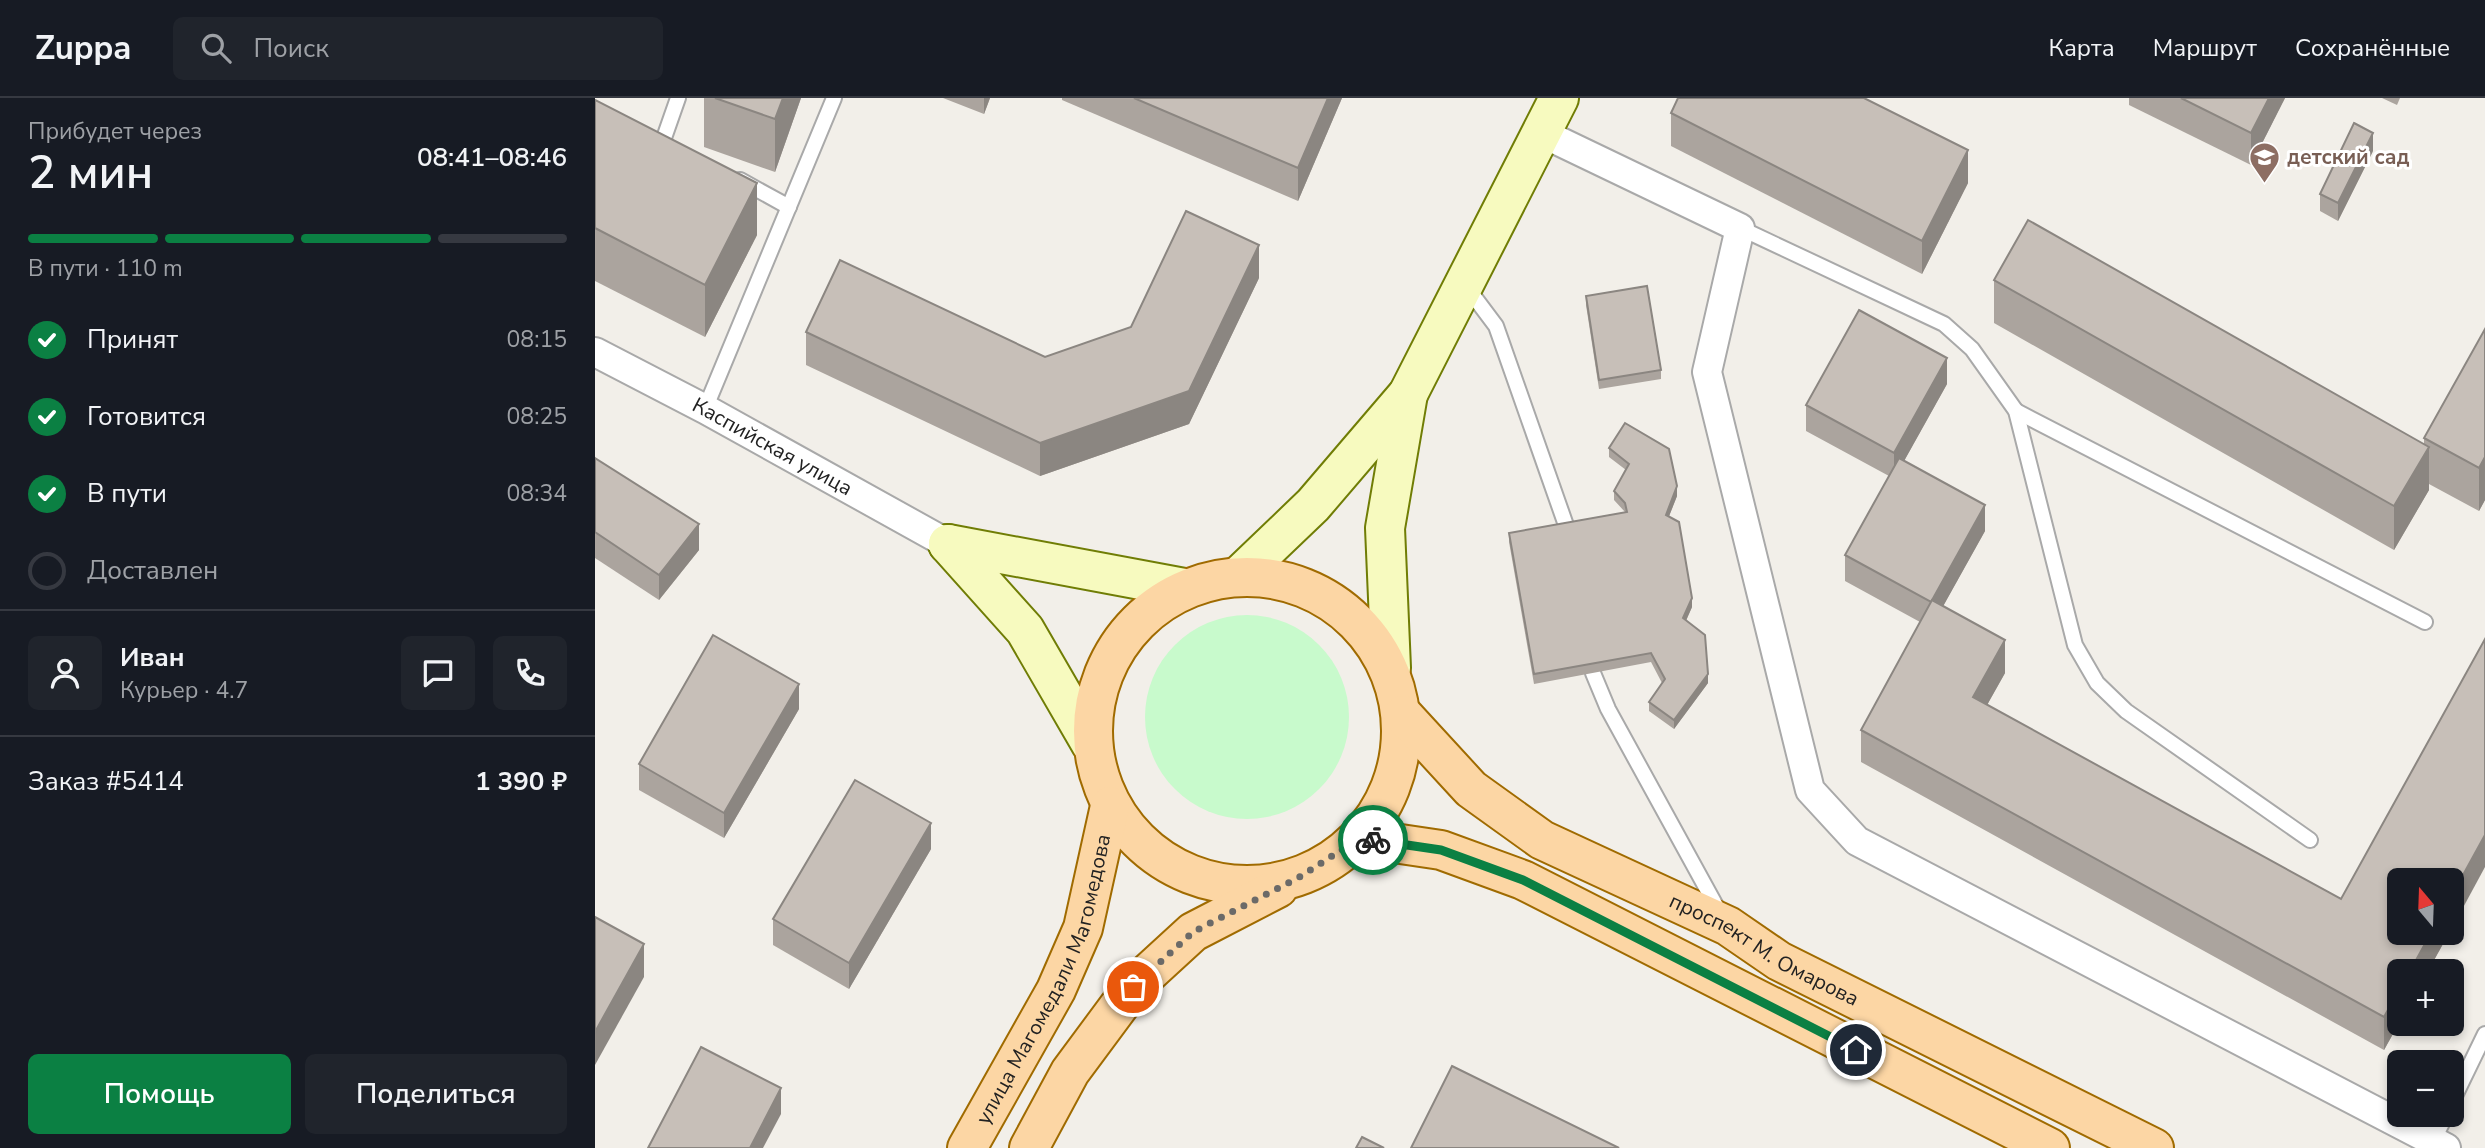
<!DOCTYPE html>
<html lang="ru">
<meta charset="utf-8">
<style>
body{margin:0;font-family:"Nunito Sans",sans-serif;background:#20242c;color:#f1f3f6;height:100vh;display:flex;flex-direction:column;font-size:26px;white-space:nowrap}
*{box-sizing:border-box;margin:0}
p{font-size:23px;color:#9ea1a6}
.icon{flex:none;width:38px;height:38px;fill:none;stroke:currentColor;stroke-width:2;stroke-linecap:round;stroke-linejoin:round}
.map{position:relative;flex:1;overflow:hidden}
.sheet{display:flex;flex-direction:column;background:#171b24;width:595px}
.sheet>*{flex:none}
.needle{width:46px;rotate:341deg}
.controls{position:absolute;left:1792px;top:770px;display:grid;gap:14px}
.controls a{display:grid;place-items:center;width:77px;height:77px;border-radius:10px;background:#171b24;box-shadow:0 4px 10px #0003;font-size:35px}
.pin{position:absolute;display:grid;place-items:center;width:60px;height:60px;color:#fff;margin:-30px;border:4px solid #fff;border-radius:50%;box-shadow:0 2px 7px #0007}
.courier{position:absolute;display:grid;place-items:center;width:70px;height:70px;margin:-35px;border:5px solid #0b8043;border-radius:50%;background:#fff;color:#222;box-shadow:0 2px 9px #0007}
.headline em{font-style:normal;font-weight:600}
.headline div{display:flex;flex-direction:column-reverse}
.headline{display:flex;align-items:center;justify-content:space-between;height:119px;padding:0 28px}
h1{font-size:46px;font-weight:600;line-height:52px}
.bar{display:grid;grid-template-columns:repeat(4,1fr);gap:10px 7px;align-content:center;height:84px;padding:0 28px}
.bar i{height:9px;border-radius:5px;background:#363941}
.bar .selected{background:#0b8043}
.bar p{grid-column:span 4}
.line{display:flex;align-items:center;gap:18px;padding:0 28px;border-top:2px solid #363941}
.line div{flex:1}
.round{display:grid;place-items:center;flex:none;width:74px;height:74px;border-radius:10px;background:#20242c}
ol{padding:0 28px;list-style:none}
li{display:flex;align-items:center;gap:21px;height:77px}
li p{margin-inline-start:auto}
li .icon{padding:7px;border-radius:50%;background:#0b8043;color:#fff;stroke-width:4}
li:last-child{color:#9ea1a6}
li i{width:38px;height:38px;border:4px solid #363941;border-radius:50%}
.primary-button{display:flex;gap:14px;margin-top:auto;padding:14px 28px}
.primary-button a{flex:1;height:80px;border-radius:10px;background:#0b8043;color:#fff;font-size:28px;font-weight:600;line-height:80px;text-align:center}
.primary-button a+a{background:#20242c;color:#f1f3f6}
header{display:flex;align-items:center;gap:42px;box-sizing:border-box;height:98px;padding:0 35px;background:#171b24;border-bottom:2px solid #363941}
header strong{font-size:33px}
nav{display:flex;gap:38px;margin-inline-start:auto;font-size:24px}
.search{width:490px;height:63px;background:#20242c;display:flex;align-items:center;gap:18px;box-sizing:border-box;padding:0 24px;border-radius:10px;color:#9ea1a6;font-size:26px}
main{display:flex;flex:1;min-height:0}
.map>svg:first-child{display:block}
</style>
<header>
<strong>Zuppa</strong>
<div class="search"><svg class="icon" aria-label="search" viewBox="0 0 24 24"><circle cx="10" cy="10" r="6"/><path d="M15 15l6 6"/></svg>Поиск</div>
<nav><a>Карта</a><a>Маршрут</a><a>Сохранённые</a></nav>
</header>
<main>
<section class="sheet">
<div class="headline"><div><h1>2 мин</h1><p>Прибудет через</p></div><em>08:41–08:46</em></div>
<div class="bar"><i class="selected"></i><i class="selected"></i><i class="selected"></i><i></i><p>В пути · 110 m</p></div>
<ol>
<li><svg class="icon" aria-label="check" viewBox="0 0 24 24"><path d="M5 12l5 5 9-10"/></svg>Принят<p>08:15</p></li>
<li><svg class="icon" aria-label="check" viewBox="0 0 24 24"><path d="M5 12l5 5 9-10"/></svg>Готовится<p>08:25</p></li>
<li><svg class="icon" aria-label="check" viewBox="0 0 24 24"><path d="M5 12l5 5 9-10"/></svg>В пути<p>08:34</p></li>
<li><i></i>Доставлен</li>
</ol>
<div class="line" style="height:126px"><a class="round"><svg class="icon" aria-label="person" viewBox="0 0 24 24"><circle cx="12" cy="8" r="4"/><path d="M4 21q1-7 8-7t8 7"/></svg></a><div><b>Иван</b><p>Курьер · 4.7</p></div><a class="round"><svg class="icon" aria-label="chat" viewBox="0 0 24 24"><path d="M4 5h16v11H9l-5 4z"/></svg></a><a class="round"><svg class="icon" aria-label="phone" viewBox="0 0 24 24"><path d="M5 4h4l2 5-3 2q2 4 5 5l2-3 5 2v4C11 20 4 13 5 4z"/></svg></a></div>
<div class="line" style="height:91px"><div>Заказ #5414</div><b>1 390 ₽</b></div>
<div class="primary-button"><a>Помощь</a><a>Поделиться</a></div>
</section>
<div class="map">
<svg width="1890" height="1050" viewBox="0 0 1890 1050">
<rect width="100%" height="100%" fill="#f2efe9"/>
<!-- park -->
<circle fill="#c8facc" cx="652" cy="619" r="102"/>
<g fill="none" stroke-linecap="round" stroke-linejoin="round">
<defs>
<g id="lane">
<polyline points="69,40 83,0"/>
<polyline points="145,82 194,109"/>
<polyline points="1145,130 1349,226 1377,251 1421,313 1480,547 1502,585 1531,613 1715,742"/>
<polyline points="871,188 901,228 973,433"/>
<polyline points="110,311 239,0"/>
<polyline points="1421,313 1830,524"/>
<polyline points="998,575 1013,611 1125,815"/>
<polyline points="1857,1004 1890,936"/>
<polyline points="1838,1043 1851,1017"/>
</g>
<g id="street">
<polyline points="947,35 1145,130 1112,274 1215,692 1262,743 1851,1050"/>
<path id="s1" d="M0,254L110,311L353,446"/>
</g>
<g id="secondary">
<polyline points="353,446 430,532 496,646"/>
<polyline points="353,446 589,490"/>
<polyline points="645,477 718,407 813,296 964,0"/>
<polyline points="796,570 790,430 813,296"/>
</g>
<g id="primary">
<circle cx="652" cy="633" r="154"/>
<path id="s2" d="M808,617L876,691L947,742L1133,828L1184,863L1559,1050"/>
<polyline points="765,740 846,752 928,782 1455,1050"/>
<path id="s3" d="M372,1050L461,892L488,830L515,708"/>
<polyline points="434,1050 475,974 538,889 598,834 683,790"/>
</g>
</defs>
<!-- lane casing -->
<use href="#lane" stroke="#a9a9a9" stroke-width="18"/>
<!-- street casing -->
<use href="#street" stroke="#a9a9a9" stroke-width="32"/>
<!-- secondary casing -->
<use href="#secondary" stroke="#707d05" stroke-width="42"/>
<!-- primary casing -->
<use href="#primary" stroke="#a06b00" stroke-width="42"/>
<!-- lane -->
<use href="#lane" stroke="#fff" stroke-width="14"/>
<!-- street -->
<use href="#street" stroke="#fff" stroke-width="28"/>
<!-- secondary -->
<use href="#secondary" stroke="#f7fabf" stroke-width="38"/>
<!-- primary -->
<use href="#primary" stroke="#fcd6a4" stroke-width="38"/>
</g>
<!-- wall -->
<g fill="#aba49e">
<polygon points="109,0 206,0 180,74 109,49"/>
<polygon points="348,0 395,0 389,16"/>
<polygon points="467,0 747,0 703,103 467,2"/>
<polygon points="1534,0 1690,0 1656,67 1534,7"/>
<polygon points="1787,0 1805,0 1802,7"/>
<polygon points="0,2 162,137 110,239 0,183"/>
<polygon points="1076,15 1373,85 1327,176 1076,48"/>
<polygon points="1778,53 1743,123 1725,113 1725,96"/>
<polygon points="664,180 594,326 445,378 211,267 211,234 450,259 536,229"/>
<polygon points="1399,182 1829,346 1829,340 1890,231 1890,402 1884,413 1834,386 1834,392 1799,452 1399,225"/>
<polygon points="991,198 1066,272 1066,281 1004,291 991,207"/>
<polygon points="1352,286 1309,363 1390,433 1348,508 1410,575 1392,607 1746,801 1854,835 1833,873 1804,873 1804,925 1789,952 1266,664 1266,632 1325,524 1250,483 1250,457 1294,378 1211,333 1211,307"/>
<polygon points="1014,350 1082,398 1074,418 1097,509 1091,523 1113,585 1079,631 1054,613 1054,604 1067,585 1056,564 939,586 914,444 914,435 1030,414 1019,402 1019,393 1031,372 1014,359"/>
<polygon points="0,360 104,452 64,502 0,460"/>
<polygon points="204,611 129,740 44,692 44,666"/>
<polygon points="336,751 254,891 178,847 178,821"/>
</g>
<!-- shaded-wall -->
<g fill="#8b8681">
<polygon points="188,0 206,0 180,74 180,21"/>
<polygon points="389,0 395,0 389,16"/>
<polygon points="733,0 747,0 703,103 703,70"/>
<polygon points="1674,0 1690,0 1656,67 1656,35"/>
<polygon points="1778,35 1778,53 1743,123 1743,105"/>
<polygon points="1373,52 1373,85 1327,176 1327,143"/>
<polygon points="162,85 162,137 110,239 110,187"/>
<polygon points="664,147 664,180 594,326 445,378 445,345"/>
<polygon points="1352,260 1352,286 1299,381 1299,355"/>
<polygon points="1834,349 1834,392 1799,452 1799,408"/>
<polygon points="1890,359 1890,402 1884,413 1884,370"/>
<polygon points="1082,388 1082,398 1071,426 1071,417"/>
<polygon points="1390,407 1390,433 1336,530 1336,504"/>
<polygon points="104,426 104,452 64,502 64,477"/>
<polygon points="1097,500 1097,509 1088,529 1088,520"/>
<polygon points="1410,542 1410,575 1378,632 1378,599"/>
<polygon points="1113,576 1113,585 1079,631 1079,622"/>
<polygon points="204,586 204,611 129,740 129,715"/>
<polygon points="336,725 336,751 254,891 254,865"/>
<polygon points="1890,737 1890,769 1857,830 1857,797"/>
<polygon points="1836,835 1854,835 1833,873 1815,873"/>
<polygon points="49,846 49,879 0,967 0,934"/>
<polygon points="1804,892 1804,925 1789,952 1789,919"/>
<polygon points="186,990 186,1016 168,1050 155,1050"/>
</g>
<!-- building -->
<g fill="#c7bfb8" stroke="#8b8681" stroke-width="2">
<polygon points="120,0 188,0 180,21"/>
<polygon points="539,0 733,0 703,70"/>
<polygon points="1083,0 1269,0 1373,52 1327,143 1076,15"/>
<polygon points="1586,0 1674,0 1656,35"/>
<polygon points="0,2 162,85 110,187 0,130"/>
<polygon points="1759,25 1778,35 1743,105 1725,96"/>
<polygon points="591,113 664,147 594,293 445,345 211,234 245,162 450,259 536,229"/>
<polygon points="1433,122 1834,349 1799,408 1399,182"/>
<polygon points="1052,188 1066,272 1004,282 991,198"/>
<polygon points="1264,212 1352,260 1299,355 1211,307"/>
<polygon points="1890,231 1890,359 1884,370 1829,340"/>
<polygon points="1030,325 1074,351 1082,388 1071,417 1084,424 1097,500 1088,520 1110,537 1113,576 1079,622 1054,604 1070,581 1056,555 939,576 914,435 1032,414 1030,405 1019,393 1034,366 1014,350"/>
<polygon points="0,360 104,426 64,477 0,434"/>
<polygon points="1304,360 1390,407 1336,504 1250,457"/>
<polygon points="1337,502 1410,542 1378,599 1746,801 1890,541 1890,737 1857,797 1857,782 1804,782 1804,835 1836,835 1815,873 1804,873 1804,892 1789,919 1266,632"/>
<polygon points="118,537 204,586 129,715 44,666"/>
<polygon points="260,682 336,725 254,865 178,821"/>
<polygon points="0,819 49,846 0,934"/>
<polygon points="106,949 186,990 155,1050 53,1050"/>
<polygon points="857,968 1024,1050 816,1050"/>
<polygon points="767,1039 789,1050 761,1050"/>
</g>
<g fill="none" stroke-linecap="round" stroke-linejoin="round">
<!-- done -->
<polyline stroke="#6b6a68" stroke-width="7" stroke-dasharray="0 12.6" points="538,889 598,834 703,780 765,740 778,742"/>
<!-- route -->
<polyline stroke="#0b8043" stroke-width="9" points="778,742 846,752 928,782 1261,952"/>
</g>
<!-- icons -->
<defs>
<symbol id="school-pin" viewBox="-11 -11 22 30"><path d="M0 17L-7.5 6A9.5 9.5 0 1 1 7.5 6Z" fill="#8d6e63" stroke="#fff"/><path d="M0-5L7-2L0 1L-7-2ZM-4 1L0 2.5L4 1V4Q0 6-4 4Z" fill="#fff"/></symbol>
</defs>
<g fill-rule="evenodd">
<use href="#school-pin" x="1652" y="42" width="35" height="47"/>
</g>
<g text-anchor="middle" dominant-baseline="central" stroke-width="6" stroke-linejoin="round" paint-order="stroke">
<!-- education labels -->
<g font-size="21" font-weight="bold" fill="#785e54" stroke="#fff" text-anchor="start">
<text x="1692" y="59">детский сад</text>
</g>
<!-- street labels -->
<g font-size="21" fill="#222" stroke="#fff">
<text stroke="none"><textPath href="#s1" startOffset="201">Каспийская улица</textPath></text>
<text stroke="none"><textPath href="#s2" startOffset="436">проспект М. Омарова</textPath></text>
<text stroke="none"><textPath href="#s3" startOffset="187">улица Магомедали Магомедова</textPath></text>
</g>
</g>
</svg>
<div class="controls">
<a><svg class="needle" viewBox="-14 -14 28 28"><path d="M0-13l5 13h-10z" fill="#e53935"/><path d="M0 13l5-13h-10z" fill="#9ea1a6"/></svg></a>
<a>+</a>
<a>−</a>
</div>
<div class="pin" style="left:538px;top:889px;background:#ea580c"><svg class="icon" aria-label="bag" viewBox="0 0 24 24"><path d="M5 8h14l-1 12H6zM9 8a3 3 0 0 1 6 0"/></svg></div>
<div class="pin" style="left:1261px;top:952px;background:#1f2937"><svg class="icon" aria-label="home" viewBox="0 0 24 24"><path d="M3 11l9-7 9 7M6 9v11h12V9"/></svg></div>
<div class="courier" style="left:778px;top:742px"><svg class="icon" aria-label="bike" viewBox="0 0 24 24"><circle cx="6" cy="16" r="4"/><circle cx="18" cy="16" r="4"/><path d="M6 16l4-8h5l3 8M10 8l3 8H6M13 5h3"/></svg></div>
</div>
</main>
